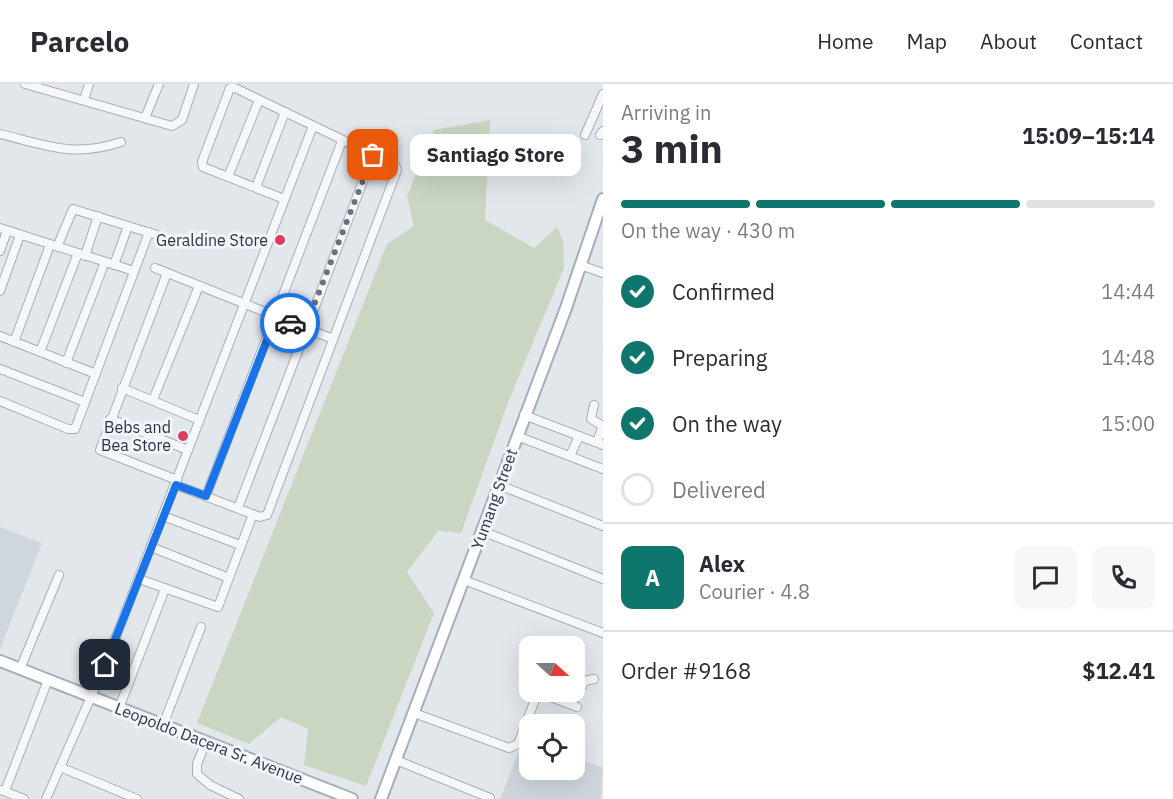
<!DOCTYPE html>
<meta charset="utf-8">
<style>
body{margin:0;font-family:"IBM Plex Sans",sans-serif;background:#f7f7f7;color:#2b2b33;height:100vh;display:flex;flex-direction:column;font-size:22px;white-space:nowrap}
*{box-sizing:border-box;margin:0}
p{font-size:20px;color:#7c7c81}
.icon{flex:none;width:33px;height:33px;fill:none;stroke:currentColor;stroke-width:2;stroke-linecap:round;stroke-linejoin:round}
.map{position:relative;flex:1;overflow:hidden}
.details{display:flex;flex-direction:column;background:#fff;width:570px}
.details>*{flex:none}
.needle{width:39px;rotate:111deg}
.buttons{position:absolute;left:519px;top:552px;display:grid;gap:12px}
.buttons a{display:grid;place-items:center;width:66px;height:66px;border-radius:12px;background:#fff;box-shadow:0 6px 24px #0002;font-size:30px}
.pin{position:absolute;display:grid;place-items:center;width:51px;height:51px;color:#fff;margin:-26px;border-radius:12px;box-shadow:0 3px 9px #0006}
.courier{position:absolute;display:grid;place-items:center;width:60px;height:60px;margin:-30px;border:4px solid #1a73e8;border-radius:50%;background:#fff;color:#222;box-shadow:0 2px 8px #0007}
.bubble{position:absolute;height:42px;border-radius:12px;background:#fff;box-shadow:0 6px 24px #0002;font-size:20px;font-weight:700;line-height:42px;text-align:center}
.summary em{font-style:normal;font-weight:700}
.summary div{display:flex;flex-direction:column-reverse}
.summary{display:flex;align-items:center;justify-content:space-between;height:102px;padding:0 18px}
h1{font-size:39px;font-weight:700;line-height:45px}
.bar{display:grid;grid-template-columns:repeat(4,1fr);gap:9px 6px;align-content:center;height:72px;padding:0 18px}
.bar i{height:8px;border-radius:4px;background:#e1e1e2}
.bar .current{background:#0f766e}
.bar p{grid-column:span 4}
.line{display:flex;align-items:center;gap:15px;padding:0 18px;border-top:2px solid #e1e1e2}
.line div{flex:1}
.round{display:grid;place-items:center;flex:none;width:63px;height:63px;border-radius:12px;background:#f7f7f7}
ol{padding:0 18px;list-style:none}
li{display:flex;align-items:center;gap:18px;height:66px}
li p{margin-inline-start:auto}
li .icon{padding:6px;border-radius:50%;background:#0f766e;color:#fff;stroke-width:4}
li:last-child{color:#7c7c81}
li i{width:33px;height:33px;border:3px solid #e1e1e2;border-radius:50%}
header{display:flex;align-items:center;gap:36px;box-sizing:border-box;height:84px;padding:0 30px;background:#fff;border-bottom:2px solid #e1e1e2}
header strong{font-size:28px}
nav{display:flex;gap:33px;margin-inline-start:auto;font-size:21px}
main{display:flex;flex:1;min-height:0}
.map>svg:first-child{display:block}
</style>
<header>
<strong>Parcelo</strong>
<nav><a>Home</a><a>Map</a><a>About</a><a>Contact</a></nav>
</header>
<main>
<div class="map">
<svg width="603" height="715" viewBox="0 0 603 715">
<rect width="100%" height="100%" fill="#e2e7ec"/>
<!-- built -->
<g fill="#d0d6de">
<polygon points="0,443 42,459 0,565"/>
<polygon points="524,654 529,656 530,686 574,686 575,673 603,684 601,715 500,715"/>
</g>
<!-- green -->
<polygon fill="#c9d6c2" points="490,36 485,136 534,164 557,143 563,156 564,184 509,316 461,449 438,447 407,488 434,529 366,702 304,681 308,645 281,633 249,660 197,639 387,160 414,142 407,112 434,46"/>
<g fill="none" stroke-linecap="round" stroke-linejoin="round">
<defs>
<g id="minor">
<polyline points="25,0 172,42 182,36 194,0"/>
<polyline points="84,16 89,0"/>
<polyline points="145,34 159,0"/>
<path d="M0,50C46,61 73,74 121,58"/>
<polyline points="585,51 603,10"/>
<polyline points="600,51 603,47"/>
<polyline points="228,93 259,16"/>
<polyline points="256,103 285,28"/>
<polyline points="0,144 134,187"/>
<polyline points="57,163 73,125 157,151"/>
<polyline points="0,167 7,147"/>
<polyline points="85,172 98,132"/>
<polyline points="114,181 128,142"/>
<polyline points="580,181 603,189"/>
<polyline points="155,184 333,255"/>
<polyline points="167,189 100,366 177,396"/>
<polyline points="0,207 20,151"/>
<polyline points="0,252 96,290"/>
<polyline points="14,258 50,161"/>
<polyline points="40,268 78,169"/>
<polyline points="66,279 105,178"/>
<polyline points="0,285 85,318"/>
<polyline points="122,304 199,336"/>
<polyline points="153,316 199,202"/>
<polyline points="0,317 68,345 75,345 149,148"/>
<polyline points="594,321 591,335 603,342 597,358"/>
<polyline points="524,331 603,361"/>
<polyline points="110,335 188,366"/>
<polyline points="517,352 603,385"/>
<polyline points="570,372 579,352"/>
<polyline points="176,401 260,433 267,431 397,86 395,81 235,4 230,4 202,78 203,83 284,115"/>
<polyline points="499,401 603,442"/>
<polyline points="206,412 342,57"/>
<polyline points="238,424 373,71"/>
<polyline points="163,432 240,461"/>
<polyline points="482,447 603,495"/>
<polyline points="151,463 229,494"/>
<polyline points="139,495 218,523 253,430"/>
<polyline points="464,496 603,549"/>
<polyline points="20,585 59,491"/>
<polyline points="538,608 577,623"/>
<polyline points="571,620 585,597 594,595"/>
<polyline points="119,624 165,505"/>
<polyline points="414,629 509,664 518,660 538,608"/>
<polyline points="163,641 201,543"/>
<polyline points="206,658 197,680 197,690 210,701 239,715"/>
<polyline points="396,676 490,714"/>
<polyline points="60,683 137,715"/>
<polyline points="1,706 24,715"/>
<polyline points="5,707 48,596"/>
<polyline points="46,715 105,581 313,42"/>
</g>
<g id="secondary">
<polyline points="0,577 352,715"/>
<polyline points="381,715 566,224 603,115"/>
</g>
</defs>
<!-- minor casing -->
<use href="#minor" stroke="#a6aeb7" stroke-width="10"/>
<!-- secondary casing -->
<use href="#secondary" stroke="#a6aeb7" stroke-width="14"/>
<!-- minor -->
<use href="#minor" stroke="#f5f7f9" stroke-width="8"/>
<!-- secondary -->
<use href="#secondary" stroke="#fff" stroke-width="10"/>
</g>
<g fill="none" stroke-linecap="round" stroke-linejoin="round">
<!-- done -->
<polyline stroke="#697380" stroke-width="6" stroke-dasharray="0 10.8" points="290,239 305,244 373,71"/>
<!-- route -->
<polyline stroke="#1a73e8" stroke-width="8" points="105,581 176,401 206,412 276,233 290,239"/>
</g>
<!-- markers -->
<g fill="#db3d60" stroke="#f2f5f9" stroke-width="2">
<circle cx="280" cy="156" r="6"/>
<circle cx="183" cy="352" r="6"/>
</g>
<g text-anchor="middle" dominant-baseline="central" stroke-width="6" stroke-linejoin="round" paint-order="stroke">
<!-- poi labels -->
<g font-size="16" fill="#283546" stroke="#f2f5f9" text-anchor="end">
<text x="268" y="156">Geraldine Store</text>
<text x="171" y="343">Bebs and<tspan x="171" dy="18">Bea Store</tspan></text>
</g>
<!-- street labels -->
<g font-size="16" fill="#283546" stroke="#f2f5f9">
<text transform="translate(494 415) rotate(-70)">Yumang Street</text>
<text transform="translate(209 659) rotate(21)">Leopoldo Dacera Sr. Avenue</text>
</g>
</g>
</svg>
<div class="buttons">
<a><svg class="needle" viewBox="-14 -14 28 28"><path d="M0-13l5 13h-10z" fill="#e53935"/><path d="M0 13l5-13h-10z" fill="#7c7c81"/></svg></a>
<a><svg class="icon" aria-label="locate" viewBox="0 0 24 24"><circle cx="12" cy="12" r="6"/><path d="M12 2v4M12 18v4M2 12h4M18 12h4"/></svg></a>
</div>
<div class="pin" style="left:373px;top:71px;background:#ea580c"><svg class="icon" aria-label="bag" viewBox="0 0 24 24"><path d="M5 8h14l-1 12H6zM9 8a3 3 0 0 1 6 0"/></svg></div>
<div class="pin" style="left:105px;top:581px;background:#1f2937"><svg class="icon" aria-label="home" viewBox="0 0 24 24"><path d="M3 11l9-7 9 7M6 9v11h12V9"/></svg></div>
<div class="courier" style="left:290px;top:239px"><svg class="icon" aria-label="car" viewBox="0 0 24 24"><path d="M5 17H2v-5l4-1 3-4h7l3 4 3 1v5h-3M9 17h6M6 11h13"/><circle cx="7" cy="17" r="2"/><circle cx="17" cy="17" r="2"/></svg></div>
<div class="bubble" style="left:410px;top:50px;width:171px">Santiago Store</div>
</div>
<section class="details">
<div class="summary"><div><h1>3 min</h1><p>Arriving in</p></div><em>15:09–15:14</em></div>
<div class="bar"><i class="current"></i><i class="current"></i><i class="current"></i><i></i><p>On the way · 430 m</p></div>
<ol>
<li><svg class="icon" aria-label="check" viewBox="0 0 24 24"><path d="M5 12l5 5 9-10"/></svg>Confirmed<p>14:44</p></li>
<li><svg class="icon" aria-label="check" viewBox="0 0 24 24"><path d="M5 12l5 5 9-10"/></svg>Preparing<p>14:48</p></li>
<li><svg class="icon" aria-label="check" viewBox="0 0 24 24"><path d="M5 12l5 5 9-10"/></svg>On the way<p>15:00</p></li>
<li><i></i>Delivered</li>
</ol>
<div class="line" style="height:108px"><b class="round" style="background:#0f766e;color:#fff">A</b><div><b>Alex</b><p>Courier · 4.8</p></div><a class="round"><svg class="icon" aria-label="chat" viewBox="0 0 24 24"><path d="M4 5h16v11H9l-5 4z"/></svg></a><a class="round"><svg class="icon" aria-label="phone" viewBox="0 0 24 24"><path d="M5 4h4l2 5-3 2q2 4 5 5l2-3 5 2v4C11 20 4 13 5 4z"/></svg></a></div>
<div class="line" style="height:78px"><div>Order #9168</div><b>$12.41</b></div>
</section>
</main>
